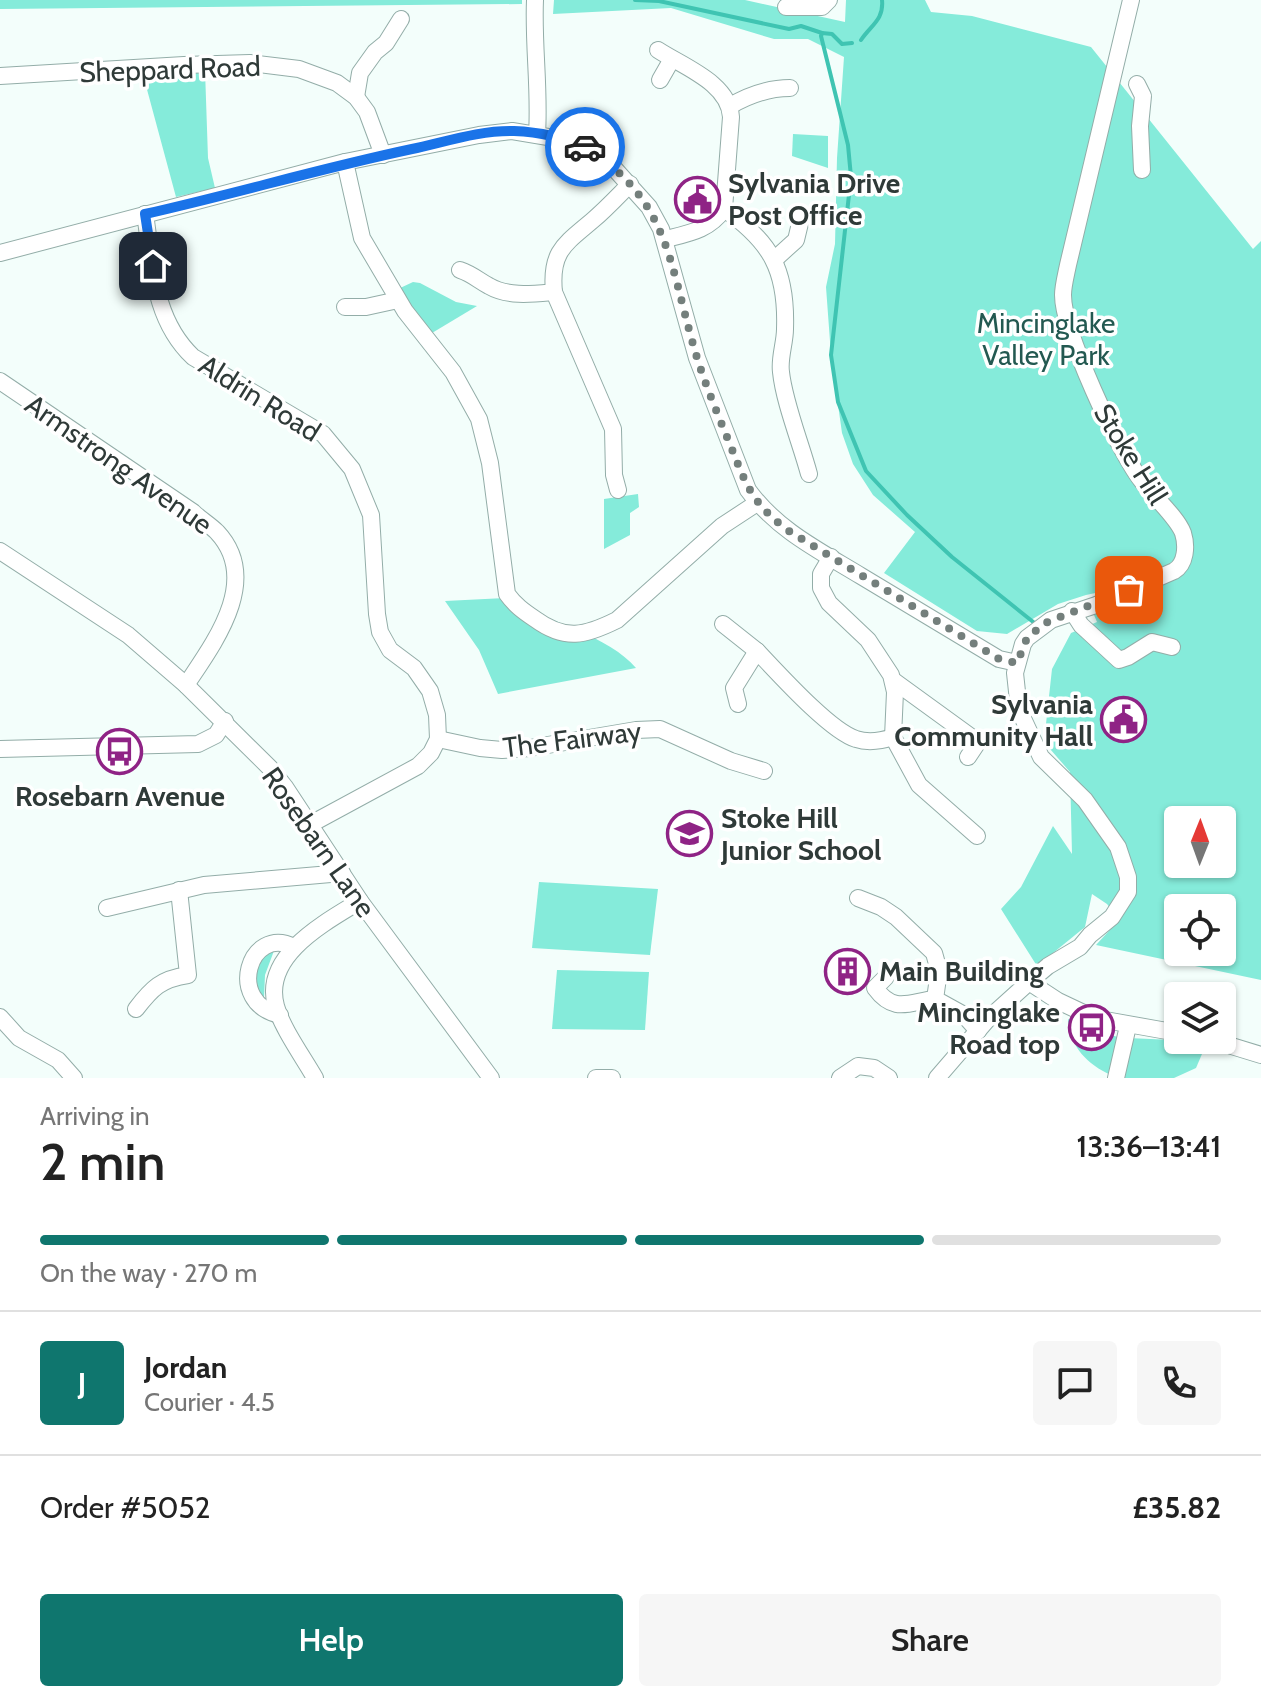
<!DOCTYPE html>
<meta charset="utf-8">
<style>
body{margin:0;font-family:Cabin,sans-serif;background:#f6f6f6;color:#222;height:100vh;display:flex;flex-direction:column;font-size:30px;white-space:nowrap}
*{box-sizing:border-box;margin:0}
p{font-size:26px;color:#767676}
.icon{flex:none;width:44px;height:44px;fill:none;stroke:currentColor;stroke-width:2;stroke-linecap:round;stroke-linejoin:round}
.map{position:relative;height:1078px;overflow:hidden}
.details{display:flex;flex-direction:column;background:#fff;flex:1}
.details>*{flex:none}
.needle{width:52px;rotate:1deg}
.controls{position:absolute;left:1164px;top:806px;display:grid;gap:16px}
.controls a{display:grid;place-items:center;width:72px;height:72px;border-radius:8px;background:#fff;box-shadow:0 2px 6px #0004;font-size:40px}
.pin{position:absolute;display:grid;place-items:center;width:68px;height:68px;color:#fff;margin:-34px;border-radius:16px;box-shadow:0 4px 12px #0006}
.courier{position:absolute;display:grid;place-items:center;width:80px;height:80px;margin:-40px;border:6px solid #1a73e8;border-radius:50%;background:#fff;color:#222;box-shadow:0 2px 10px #0007}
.head em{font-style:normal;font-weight:600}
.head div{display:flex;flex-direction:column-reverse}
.head{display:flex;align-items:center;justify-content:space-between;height:136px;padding:0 40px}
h1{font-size:52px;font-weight:600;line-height:60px}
.bar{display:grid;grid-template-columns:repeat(4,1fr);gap:12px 8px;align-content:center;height:96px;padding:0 40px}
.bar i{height:10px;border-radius:6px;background:#e0e0e0}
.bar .active{background:#0f766e}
.bar p{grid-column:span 4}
.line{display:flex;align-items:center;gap:20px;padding:0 40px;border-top:2px solid #e0e0e0}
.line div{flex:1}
.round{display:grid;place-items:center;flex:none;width:84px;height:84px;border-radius:8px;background:#f6f6f6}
.primary-button{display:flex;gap:16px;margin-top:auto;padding:16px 40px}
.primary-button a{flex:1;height:92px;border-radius:8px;background:#0f766e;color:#fff;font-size:32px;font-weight:600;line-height:92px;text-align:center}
.primary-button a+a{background:#f6f6f6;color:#222}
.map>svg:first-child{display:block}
</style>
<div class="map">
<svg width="1261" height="1078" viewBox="0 0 1261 1078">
<rect width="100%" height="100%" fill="#f3fefb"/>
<!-- green -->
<g fill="#85ebda" fill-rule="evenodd">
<polygon points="0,0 522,0 522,4 0,9"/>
<path d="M554,0H745L845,22L846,0H925L931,12L972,16L1091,47L1253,249L1261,241V980L1096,945L1119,920L1107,904L1092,894L1085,927L1037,966L1001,909L1021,887L1053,826L1072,854L1070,772L1044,742L1052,669L1071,633L1097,622L1094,615L1184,574L1086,595L1058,604L1007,634L977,631L884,573L915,532L873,495L853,464L842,433L831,355L826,287L835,244L837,158L844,57L808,39H774L671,8L553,14ZM1178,820H1222V864H1178ZM1178,908H1222V952H1178Z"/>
<polygon points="205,70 208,158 215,188 176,197 142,71"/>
<polygon points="793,134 828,136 828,168 792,156"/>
<polygon points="413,282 420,283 456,302 477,306 432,333 398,289"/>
<polygon points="638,494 639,507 630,513 630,535 604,549 604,499"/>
<path d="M505,598L508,602C547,619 610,637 636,668L498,694L479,650L445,601Z"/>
<polygon points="539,882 658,889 650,955 532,948"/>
<path d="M275,948L265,975L264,998L255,991C254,968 253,959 275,948Z"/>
<polygon points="557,970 649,972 645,1030 552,1029"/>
<path d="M1068,1019L1092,1030L1118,1037L1111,1075C1088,1065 1069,1046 1068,1019Z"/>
<polygon points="1128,1038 1173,1040 1205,1047 1196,1068 1174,1078 1121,1078"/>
</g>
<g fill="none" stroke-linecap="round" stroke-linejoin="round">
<!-- stream -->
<g stroke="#3fc4b2" stroke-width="4">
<polyline points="635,0 659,1 789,29 801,26 822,33"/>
<path d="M861,40C871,25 884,20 882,0"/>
<polyline points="852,43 842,44 832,34 822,33 821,36 848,145 851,177 831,355 838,402 866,471 907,515 952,557 1037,625"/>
</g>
<defs>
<g id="minor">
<path d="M535,0C533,45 540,89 537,134"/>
<polyline points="786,7 822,7 829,0"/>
<path d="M658,50C684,67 729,83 731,117L724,209C709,230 690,233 666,239"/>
<polyline points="0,76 184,65 250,63 299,69 337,83 356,97 367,112 383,155"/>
<polyline points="660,80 672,59"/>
<polyline points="1137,84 1143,96 1140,126 1142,170"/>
<polyline points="356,97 360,73 375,52 386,43 401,19"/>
<path d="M730,106C749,95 769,88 790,88"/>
<path d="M345,162L362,238L405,311L453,372L479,419L490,463L507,594C515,605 523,611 535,619C565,641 585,636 617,620L722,526L757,503"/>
<path d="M724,209C771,242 787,270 785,329C785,343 779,358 781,372C784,402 801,444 809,474"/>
<path d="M145,214C153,266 153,319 193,357L323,434L352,469L371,515L377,614L380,632L390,650L414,668L430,691L437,715L438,739L431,753L418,766L309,825"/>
<path d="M0,253L345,162L479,135L512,131L572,141L587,148L613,167L649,207L661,229L697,358L748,490C777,530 820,551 861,576C907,604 953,631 999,659L1017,663"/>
<polyline points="775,259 796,240 802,215"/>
<path d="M460,270C472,274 478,280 489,286C508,297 532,294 554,292"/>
<polyline points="345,307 366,307 398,300"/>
<path d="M0,381L193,512C200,519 210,525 217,532C262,580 214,643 186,685"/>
<path d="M618,490L614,475L613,429L554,292C550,251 565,244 593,220C606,209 618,196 630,184"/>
<polyline points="0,551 128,635 186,685 270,768 285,787 360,901 491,1078"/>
<polyline points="831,557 821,574 821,588 829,603 868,640 891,675 895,692 893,737 919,785 977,836"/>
<polyline points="1072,611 1081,625 1119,660 1128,657 1152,642 1172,647"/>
<polyline points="723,624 757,651"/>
<polyline points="894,681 978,742 968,757"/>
<path d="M738,704L734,688L757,651C778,673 830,731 856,739C868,743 881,741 893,737"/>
<polyline points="438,739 480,748 502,750 530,748 636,730 660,729 731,761 764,771"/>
<polyline points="0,749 198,744 216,735 225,721"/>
<polyline points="858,898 881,907 896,917 934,953 939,971 935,999 964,1015 978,1031"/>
<polyline points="107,908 204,885 342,873"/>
<path d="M886,977L875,988C894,1014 909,1002 935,999"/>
<polyline points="1029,982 1058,1001 1094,1018 1178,1033"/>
<path d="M136,1009C152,988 161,979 188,975L179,890"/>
<path d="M280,1015C225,1003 249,924 294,947"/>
<polyline points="0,1017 19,1038 58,1060 74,1078"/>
<polyline points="1212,1040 1261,1055"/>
<path d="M315,1078C303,1057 282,1028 276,1006C262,956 324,923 360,901"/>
<polyline points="596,1078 612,1078"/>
<polyline points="840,1078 858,1066 874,1068 889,1078"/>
<path d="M937,1078L987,1020L1029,982L1048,966L1080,947L1090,935L1112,917L1128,892V877L1118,847L1085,800L1041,757L1019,710L1015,673L1023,644L1027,638L1051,620L1096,605L1174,571C1186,564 1187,546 1183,533C1177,517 1152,495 1141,480C1118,450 1063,332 1063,295C1063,286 1066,275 1068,265L1131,0"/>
<polyline points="1116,1078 1128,1026"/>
</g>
</defs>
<!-- minor casing -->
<use href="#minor" stroke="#93ada8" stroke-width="18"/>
<!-- minor -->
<use href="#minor" stroke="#fff" stroke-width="16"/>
</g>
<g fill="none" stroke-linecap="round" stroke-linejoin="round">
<!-- done -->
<path stroke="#747f7c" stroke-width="8" stroke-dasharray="0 14.4" d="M585,147C667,198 669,260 693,344C702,377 716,410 729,442C746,484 751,503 789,531L999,659L1017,663L1027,638L1045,623L1129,590"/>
<!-- route -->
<path stroke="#1a73e8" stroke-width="10" d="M153,266L145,214C234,194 322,168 412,149C445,142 480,130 514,131C539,132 563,137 585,147"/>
</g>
<!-- icons -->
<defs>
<symbol id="civic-ring" viewBox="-11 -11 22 22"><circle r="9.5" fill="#fff" stroke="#8f2385" stroke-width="1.5"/><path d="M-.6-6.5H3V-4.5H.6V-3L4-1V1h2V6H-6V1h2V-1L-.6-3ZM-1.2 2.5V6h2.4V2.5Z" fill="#8f2385"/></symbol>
<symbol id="bus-ring" viewBox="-11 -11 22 22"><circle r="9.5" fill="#fff" stroke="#8f2385" stroke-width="1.5"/><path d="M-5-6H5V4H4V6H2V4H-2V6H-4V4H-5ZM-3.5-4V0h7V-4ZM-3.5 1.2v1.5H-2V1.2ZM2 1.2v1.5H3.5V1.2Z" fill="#8f2385"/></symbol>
<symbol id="school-ring" viewBox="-11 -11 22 22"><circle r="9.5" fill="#fff" stroke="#8f2385" stroke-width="1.5"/><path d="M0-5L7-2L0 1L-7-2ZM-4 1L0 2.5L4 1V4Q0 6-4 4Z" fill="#8f2385"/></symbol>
<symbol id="building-ring" viewBox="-11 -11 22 22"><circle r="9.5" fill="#fff" stroke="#8f2385" stroke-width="1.5"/><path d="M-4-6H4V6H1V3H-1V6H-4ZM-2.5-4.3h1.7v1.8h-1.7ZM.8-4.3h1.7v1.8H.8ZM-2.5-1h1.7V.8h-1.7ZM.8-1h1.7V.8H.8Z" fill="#8f2385"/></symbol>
</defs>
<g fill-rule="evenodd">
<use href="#civic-ring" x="672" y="174" width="51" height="51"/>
<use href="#civic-ring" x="1098" y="694" width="51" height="51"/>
<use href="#bus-ring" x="94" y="726" width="51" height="51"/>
<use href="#school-ring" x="664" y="808" width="51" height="51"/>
<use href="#building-ring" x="822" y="946" width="51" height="51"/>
<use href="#bus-ring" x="1066" y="1002" width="51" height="51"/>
</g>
<g text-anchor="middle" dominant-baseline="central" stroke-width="7" stroke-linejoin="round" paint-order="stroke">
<!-- street labels -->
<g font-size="28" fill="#2f3a38" stroke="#fff">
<text transform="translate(170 69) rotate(-2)">Sheppard Road</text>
<text transform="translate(260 398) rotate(32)">Aldrin Road</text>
<text transform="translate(1131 454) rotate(58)">Stoke Hill</text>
<text transform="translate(119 464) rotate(35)">Armstrong Avenue</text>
<text transform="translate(572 739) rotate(-7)">The Fairway</text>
<text transform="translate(319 842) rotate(55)">Rosebarn Lane</text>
</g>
<!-- poi labels -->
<g font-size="28" font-weight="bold" fill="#2f3a38" stroke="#fff" text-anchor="start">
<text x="728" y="183">Sylvania Drive<tspan x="728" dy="32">Post Office</tspan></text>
<text x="1093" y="704" text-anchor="end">Sylvania<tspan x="1093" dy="32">Community Hall</tspan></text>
<text x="120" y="796" text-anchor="middle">Rosebarn Avenue</text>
<text x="721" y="818">Stoke Hill<tspan x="721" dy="32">Junior School</tspan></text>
<text x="879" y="971">Main Building</text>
<text x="1060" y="1012" text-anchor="end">Mincinglake<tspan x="1060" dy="32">Road top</tspan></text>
</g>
<!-- park labels -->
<g font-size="28" fill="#235951" stroke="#fff">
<text x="1046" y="323">Mincinglake<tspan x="1046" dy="32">Valley Park</tspan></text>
</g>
</g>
</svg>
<div class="controls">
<a><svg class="needle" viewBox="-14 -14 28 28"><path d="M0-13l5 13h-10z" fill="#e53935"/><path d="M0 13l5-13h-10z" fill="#767676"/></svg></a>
<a><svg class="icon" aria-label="locate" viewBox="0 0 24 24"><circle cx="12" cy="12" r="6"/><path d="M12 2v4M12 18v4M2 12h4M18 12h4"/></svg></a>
<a><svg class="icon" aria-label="layers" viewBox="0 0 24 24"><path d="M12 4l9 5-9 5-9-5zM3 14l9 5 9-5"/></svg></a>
</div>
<div class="pin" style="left:1129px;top:590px;background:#ea580c"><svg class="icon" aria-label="bag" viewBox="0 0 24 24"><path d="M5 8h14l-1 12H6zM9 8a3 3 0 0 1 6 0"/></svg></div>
<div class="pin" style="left:153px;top:266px;background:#1f2937"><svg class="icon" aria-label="home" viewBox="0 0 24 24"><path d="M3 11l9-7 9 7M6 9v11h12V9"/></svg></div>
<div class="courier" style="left:585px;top:147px"><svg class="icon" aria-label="car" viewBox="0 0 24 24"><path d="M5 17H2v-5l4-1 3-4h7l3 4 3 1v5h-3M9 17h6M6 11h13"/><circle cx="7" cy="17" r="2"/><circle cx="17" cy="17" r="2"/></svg></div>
</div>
<section class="details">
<div class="head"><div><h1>2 min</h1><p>Arriving in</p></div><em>13:36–13:41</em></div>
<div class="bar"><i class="active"></i><i class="active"></i><i class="active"></i><i></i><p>On the way · 270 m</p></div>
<div class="line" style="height:144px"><b class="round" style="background:#0f766e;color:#fff">J</b><div><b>Jordan</b><p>Courier · 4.5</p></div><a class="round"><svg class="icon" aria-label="chat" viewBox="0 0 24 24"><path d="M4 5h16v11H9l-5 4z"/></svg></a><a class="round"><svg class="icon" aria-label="phone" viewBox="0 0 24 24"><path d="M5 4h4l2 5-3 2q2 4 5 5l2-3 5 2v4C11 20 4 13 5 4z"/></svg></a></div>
<div class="line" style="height:104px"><div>Order #5052</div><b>£35.82</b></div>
<div class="primary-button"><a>Help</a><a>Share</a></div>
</section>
